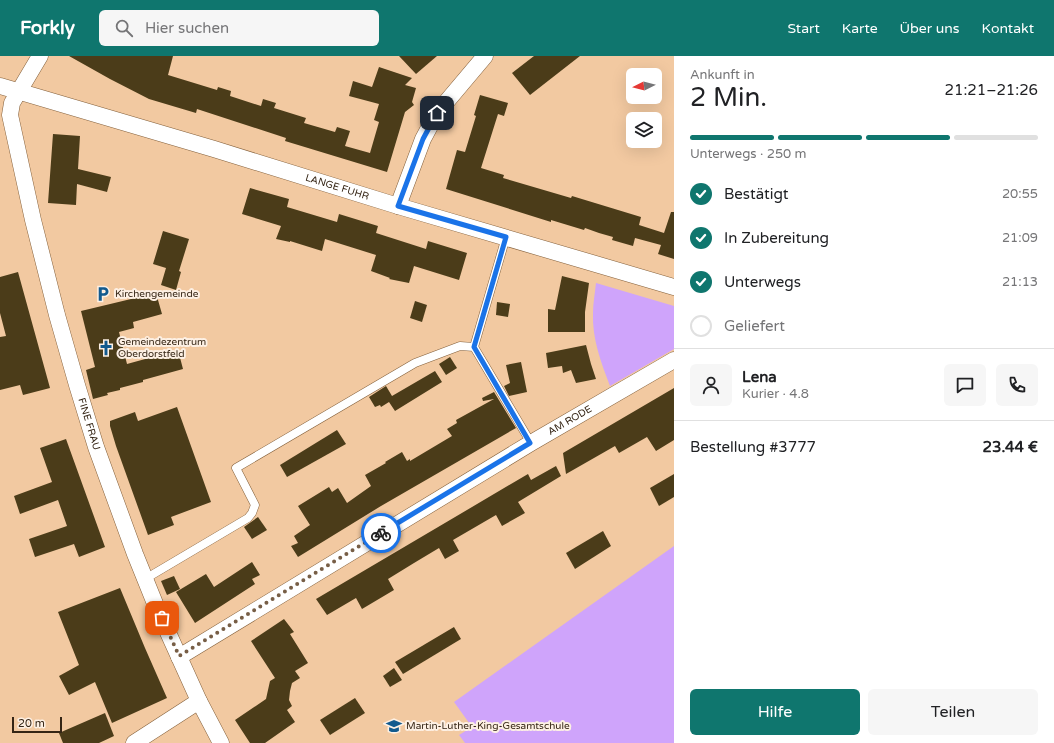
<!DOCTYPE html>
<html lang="de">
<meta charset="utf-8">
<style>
body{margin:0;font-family:"Varela Round",sans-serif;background:#f6f6f6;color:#202124;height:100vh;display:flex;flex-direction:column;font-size:15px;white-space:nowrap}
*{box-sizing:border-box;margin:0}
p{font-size:13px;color:#757577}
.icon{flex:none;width:22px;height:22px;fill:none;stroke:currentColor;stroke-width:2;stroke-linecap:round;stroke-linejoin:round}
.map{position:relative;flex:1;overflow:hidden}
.sheet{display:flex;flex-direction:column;background:#fff;width:380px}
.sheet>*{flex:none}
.needle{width:26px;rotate:264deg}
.tools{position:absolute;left:626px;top:12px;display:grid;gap:8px}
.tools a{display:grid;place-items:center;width:36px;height:36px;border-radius:6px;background:#fff;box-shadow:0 4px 16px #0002;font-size:20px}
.scale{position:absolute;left:12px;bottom:10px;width:50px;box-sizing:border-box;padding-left:4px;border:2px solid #352515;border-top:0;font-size:11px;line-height:14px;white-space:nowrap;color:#352515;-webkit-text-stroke:3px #fdf0e4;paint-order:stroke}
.pin{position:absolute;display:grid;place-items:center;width:34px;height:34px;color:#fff;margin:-17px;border-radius:8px;box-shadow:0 2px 6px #0006}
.courier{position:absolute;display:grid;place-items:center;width:40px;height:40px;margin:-20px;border:3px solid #1a73e8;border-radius:50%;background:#fff;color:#222;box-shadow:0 1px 5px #0007}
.overview em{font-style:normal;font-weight:600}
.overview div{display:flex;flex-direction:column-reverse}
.overview{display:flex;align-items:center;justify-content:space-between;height:68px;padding:0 16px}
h1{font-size:26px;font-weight:600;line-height:30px}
.bar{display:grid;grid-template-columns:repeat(4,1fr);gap:6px 4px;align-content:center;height:48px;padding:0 16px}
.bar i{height:5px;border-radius:3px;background:#e0e0e0}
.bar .selected{background:#0f766e}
.bar p{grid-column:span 4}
.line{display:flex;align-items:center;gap:10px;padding:0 16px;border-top:1px solid #e0e0e0}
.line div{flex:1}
.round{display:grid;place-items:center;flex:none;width:42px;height:42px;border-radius:6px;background:#f6f6f6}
ol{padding:0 16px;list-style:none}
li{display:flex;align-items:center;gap:12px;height:44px}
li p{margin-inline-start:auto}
li .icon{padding:4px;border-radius:50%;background:#0f766e;color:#fff;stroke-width:4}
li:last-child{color:#757577}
li i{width:22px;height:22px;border:2px solid #e0e0e0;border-radius:50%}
.button{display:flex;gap:8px;margin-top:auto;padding:8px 16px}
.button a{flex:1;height:46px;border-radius:6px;background:#0f766e;color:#fff;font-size:16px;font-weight:600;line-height:46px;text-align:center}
.button a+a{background:#f6f6f6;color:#202124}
header{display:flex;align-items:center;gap:24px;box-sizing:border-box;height:56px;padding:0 20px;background:#0f766e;color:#fff}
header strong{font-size:19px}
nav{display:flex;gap:22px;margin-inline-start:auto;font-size:14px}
.search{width:280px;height:36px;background:#f6f6f6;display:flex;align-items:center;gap:10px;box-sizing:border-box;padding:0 14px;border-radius:6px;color:#757577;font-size:15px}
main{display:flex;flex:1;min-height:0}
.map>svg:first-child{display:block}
</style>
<header>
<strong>Forkly</strong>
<div class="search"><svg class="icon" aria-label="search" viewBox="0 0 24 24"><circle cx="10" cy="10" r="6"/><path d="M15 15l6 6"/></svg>Hier suchen</div>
<nav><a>Start</a><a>Karte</a><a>Über uns</a><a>Kontakt</a></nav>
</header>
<main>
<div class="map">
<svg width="674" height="687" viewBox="0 0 674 687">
<rect width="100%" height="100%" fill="#f2c9a1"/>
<!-- green -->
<g fill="#cfa4fb">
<path d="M596,227L674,250V293L610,330C601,306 592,283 593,257C593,247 595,237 596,227Z"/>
<polygon points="674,490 674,687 465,687 459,679 472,671 454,646"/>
</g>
<!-- building -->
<g fill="#4b3c19">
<polygon points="69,0 173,0 168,19 217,34 218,31 231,35 230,40 261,50 263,43 276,47 274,52 306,62 304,67 335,76 337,71 350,75 345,90 370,97 379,66 374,64 379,48 349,40 353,25 372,31 379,11 412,22 405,29 416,32 412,46 414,49 405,56 387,116 285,85 286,82 197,53 196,57 149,43 110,23"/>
<polygon points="399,0 437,0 416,18"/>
<polygon points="534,0 580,0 530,39 512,17"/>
<polygon points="480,39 508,47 504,60 498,58 481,112 504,119 503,122 571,142 572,140 641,161 639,169 664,177 671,156 674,156 674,203 658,198 661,189 635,182 633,190 612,184 613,181 599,177 585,172 584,174 551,164 551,166 446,133 457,94 465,96 476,60 474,59"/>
<polygon points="53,78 80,80 78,113 111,121 107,136 77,128 76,149 48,147"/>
<polygon points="250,132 289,143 287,151 337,166 339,158 378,170 376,177 426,193 428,185 467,197 459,224 414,210 409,227 389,223 390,222 371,215 376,199 325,183 322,195 290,185 290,186 276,183 281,170 242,158"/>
<polygon points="163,175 189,183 179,215 181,216 176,234 161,229 166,212 153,208"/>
<polygon points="18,216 50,332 23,339 20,329 0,334 0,281 6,280 0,257 0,221"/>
<polygon points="562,220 589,227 585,256 585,276 548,276 548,253 555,254"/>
<polygon points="156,237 162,258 133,266 134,272 119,276 127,308 178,294 183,313 143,324 143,326 120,332 120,334 107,337 108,339 93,343 86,314 95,311 81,255"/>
<polygon points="415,245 427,249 422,266 410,262"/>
<polygon points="497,246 510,248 508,261 496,259"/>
<polygon points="586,289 591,308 596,323 576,327 571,314 563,317 562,310 548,312 546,297"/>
<polygon points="450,301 457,312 446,319 439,308"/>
<polygon points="521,306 527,336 509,340 504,330 510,327 506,309"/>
<polygon points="435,315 442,326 395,355 389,346 381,351 380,349 375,351 369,341 386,330 392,340"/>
<polygon points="674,332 674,384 656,395 647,381 619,397 615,390 566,418 563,397"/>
<polygon points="494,336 516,372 381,450 298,501 291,490 298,487 294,480 310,469 298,450 329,431 332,436 338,432 347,447 371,430 365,419 386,407 385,406 402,396 407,405 410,403 410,405 452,380 447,373 457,367 456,364 494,343 483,345 482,342"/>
<polygon points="177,351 211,446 171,461 174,469 148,479 116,390 110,370 110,365 135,356 138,365"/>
<polygon points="337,374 346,388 287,421 280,409"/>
<polygon points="66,383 105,491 79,501 74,488 35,501 29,483 67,470 58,444 20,458 14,440 52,426 40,392"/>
<polygon points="556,410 561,420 518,446 525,457 502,470 496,459 453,484 459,495 445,503 439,492 414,507 388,523 394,534 362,553 356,542 327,559 316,543 528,418 531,424"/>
<polygon points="674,418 674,441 659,450 650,432"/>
<polygon points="258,461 267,474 252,483 244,471"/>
<polygon points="603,475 611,490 575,513 566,497"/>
<polygon points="252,506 260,519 252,523 255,528 195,567 176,536 206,518 214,531"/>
<polygon points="174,520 180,533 167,539 161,525"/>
<polygon points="120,532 145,592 167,642 112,667 95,626 69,639 59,620 79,609 58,556"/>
<polygon points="284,563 294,576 290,578 308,607 295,615 300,622 292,627 290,635 289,644 292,650 287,654 295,666 265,687 250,687 235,664 266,643 270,625 275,622 251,585"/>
<polygon points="454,571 461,583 403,618 395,606"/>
<polygon points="394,612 402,624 390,631 383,620"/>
<polygon points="355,642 365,657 330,679 320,664"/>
<polygon points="105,657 114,680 99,687 63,687 59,677"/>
</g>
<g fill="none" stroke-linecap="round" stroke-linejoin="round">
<defs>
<g id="lane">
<polyline points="474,291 506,181"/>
<polyline points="145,523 248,462 252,457 255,449 236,412 415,307 460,290 474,291 531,387"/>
</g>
<g id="street">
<path id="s1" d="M40,0L12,47L10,59L33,164L57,259L77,329L96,391L135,498L156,550L199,645L221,687"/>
<path id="s2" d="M0,30L214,93L398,150L674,231"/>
<polyline points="398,150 423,83 437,57 485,0"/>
<path id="s3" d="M179,601L531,387L674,304"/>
<polyline points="134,687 199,645"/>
</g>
</defs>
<!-- lane casing -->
<use href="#lane" stroke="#84603b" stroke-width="9"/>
<!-- street casing -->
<use href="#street" stroke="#84603b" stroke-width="17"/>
<!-- lane -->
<use href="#lane" stroke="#fff" stroke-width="8"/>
<!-- street -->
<use href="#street" stroke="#fff" stroke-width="16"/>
</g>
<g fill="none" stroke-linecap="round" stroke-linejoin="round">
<!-- done -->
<polyline stroke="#775e46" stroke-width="4" stroke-dasharray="0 7.2" points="162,562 179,600 381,477"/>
<!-- route -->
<polyline stroke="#1a73e8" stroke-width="5" points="381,477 530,387 474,291 506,181 398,150 423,83 437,57"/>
</g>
<!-- icons -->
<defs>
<symbol id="parking-bare" viewBox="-9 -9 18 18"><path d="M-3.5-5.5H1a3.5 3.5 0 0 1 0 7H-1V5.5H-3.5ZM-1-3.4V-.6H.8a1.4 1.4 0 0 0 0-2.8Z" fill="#125a8e" stroke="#fdf0e4" stroke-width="2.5" paint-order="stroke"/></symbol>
<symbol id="church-bare" viewBox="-9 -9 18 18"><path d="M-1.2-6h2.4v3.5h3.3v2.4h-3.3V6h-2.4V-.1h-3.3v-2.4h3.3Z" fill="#125a8e" stroke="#fdf0e4" stroke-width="2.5" paint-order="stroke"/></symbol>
<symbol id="school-bare" viewBox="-9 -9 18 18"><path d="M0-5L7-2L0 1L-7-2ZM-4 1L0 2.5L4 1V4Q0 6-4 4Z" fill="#125a8e" stroke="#fdf0e4" stroke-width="2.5" paint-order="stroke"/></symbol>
</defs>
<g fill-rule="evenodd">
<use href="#parking-bare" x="92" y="227" width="22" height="22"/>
<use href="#church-bare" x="95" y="281" width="22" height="22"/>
<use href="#school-bare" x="383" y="659" width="22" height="22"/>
</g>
<g text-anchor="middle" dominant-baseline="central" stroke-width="4" stroke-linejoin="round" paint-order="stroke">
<!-- street labels -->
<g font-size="10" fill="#352515" stroke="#fdf0e4">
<text stroke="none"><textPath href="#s2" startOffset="352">LANGE FUHR</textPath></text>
<text stroke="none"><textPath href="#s3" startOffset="457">AM RODE</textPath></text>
<text stroke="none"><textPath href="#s1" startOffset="386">FINE FRAU</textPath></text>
</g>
<!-- poi labels -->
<g font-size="10" fill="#352515" stroke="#fdf0e4" text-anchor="start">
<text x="115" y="238">Kirchengemeinde</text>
<text x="118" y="286">Gemeindezentrum<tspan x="118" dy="12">Oberdorstfeld</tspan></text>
<text x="406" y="670">Martin-Luther-King-Gesamtschule</text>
</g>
</g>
</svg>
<div class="tools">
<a><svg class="needle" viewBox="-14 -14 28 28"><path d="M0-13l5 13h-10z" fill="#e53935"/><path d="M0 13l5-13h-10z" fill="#757577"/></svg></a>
<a><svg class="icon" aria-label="layers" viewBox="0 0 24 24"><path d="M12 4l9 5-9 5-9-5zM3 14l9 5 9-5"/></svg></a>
</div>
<div class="scale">20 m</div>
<div class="pin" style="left:162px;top:562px;background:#ea580c"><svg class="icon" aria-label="bag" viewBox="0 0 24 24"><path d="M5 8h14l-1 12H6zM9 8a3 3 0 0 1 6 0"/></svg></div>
<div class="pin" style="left:437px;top:57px;background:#1f2937"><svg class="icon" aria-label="home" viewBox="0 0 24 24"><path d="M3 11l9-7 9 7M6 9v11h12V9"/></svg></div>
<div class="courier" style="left:381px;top:477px"><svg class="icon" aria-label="bike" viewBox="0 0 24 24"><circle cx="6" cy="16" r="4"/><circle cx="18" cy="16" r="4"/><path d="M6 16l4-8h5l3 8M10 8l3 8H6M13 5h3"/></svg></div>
</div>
<section class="sheet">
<div class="overview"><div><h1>2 Min.</h1><p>Ankunft in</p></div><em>21:21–21:26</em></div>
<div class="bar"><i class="selected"></i><i class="selected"></i><i class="selected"></i><i></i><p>Unterwegs · 250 m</p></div>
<ol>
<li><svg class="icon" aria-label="check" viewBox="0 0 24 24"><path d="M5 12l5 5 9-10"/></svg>Bestätigt<p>20:55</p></li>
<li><svg class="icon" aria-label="check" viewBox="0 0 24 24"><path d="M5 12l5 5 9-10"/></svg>In Zubereitung<p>21:09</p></li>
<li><svg class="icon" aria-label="check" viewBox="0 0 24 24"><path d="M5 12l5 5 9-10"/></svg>Unterwegs<p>21:13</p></li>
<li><i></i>Geliefert</li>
</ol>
<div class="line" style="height:72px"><a class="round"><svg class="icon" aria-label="person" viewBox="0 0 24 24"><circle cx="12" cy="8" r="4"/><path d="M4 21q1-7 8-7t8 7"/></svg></a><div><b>Lena</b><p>Kurier · 4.8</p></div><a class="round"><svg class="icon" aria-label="chat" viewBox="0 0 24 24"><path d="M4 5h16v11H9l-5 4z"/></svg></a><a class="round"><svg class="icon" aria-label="phone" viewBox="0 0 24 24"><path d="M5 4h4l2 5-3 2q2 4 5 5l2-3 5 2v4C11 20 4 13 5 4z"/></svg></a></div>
<div class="line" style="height:52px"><div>Bestellung #3777</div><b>23.44 €</b></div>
<div class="button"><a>Hilfe</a><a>Teilen</a></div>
</section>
</main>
